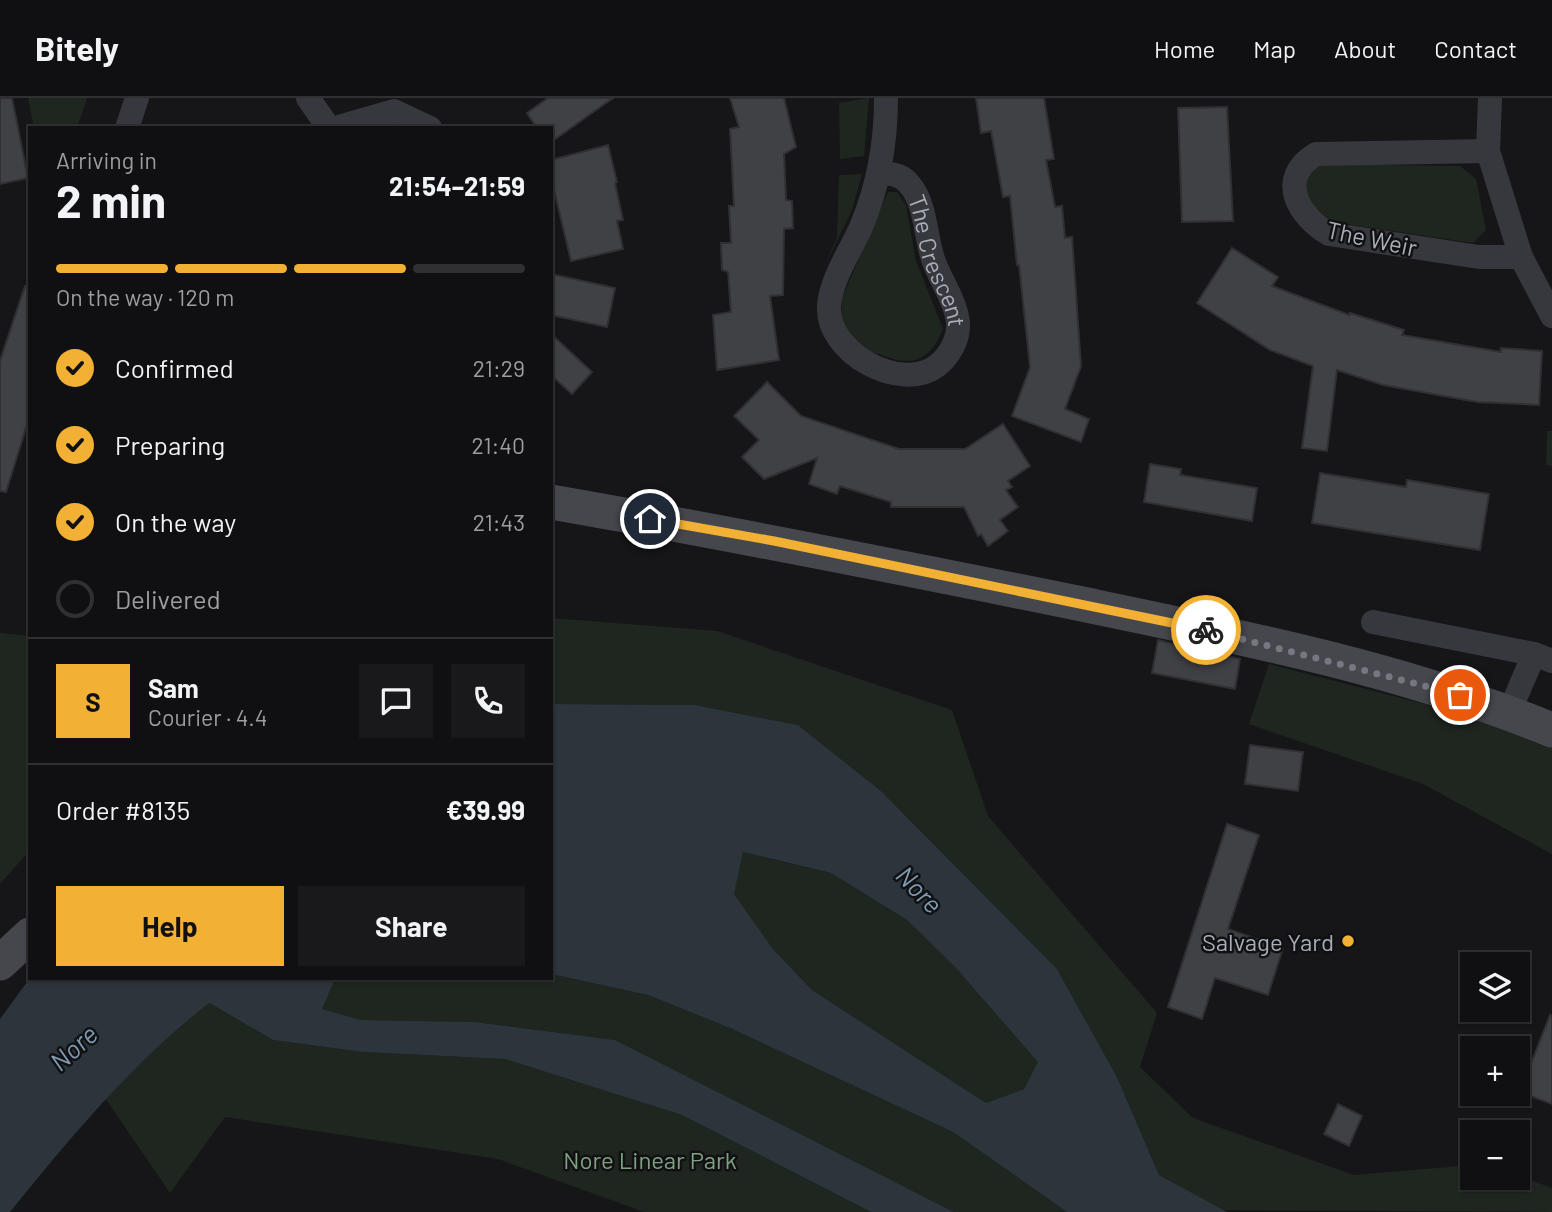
<!DOCTYPE html>
<meta charset="utf-8">
<style>
body{margin:0;font-family:Barlow,sans-serif;background:#19191b;color:#f1f3f6;height:100vh;display:flex;flex-direction:column;font-size:26px;white-space:nowrap}
*{box-sizing:border-box;margin:0}
p{font-size:23px;color:#9c9d9f}
.icon{flex:none;width:38px;height:38px;fill:none;stroke:currentColor;stroke-width:2;stroke-linecap:round;stroke-linejoin:round}
.map{position:relative;flex:1;overflow:hidden}
.details{position:absolute;left:28px;top:28px;width:525px;height:854px;display:flex;flex-direction:column;background:#101012;border-radius:0px;box-shadow:0 2px 5px #0004,0 0 0 2px #303032}
.details>*{flex:none}
.buttons{position:absolute;left:1460px;top:854px;display:grid;gap:14px}
.buttons a{display:grid;place-items:center;width:70px;height:70px;border-radius:0px;background:#101012;box-shadow:0 2px 5px #0004,0 0 0 2px #303032;font-size:35px}
.pin{position:absolute;display:grid;place-items:center;width:60px;height:60px;color:#fff;margin:-30px;border:4px solid #fff;border-radius:50%;box-shadow:0 2px 7px #0007}
.courier{position:absolute;display:grid;place-items:center;width:70px;height:70px;margin:-35px;border:5px solid #f2b134;border-radius:50%;background:#fff;color:#222;box-shadow:0 2px 9px #0007}
.overview em{font-style:normal;font-weight:700}
.overview div{display:flex;flex-direction:column-reverse}
.overview{display:flex;align-items:center;justify-content:space-between;height:119px;padding:0 28px}
h1{font-size:46px;font-weight:700;line-height:52px}
.bar{display:grid;grid-template-columns:repeat(4,1fr);gap:10px 7px;align-content:center;height:84px;padding:0 28px}
.bar i{height:9px;border-radius:5px;background:#303032}
.bar .selected{background:#f2b134}
.bar p{grid-column:span 4}
.line{display:flex;align-items:center;gap:18px;padding:0 28px;border-top:2px solid #303032}
.line div{flex:1}
.round{display:grid;place-items:center;flex:none;width:74px;height:74px;border-radius:0px;background:#19191b}
ol{padding:0 28px;list-style:none}
li{display:flex;align-items:center;gap:21px;height:77px}
li p{margin-inline-start:auto}
li .icon{padding:7px;border-radius:50%;background:#f2b134;color:#111;stroke-width:4}
li:last-child{color:#9c9d9f}
li i{width:38px;height:38px;border:4px solid #303032;border-radius:50%}
.button{display:flex;gap:14px;margin-top:auto;padding:14px 28px}
.button a{flex:1;height:80px;border-radius:0px;background:#f2b134;color:#111;font-size:28px;font-weight:700;line-height:80px;text-align:center}
.button a+a{background:#19191b;color:#f1f3f6}
header{display:flex;align-items:center;gap:42px;box-sizing:border-box;height:98px;padding:0 35px;background:#101012;border-bottom:2px solid #303032}
header strong{font-size:33px}
nav{display:flex;gap:38px;margin-inline-start:auto;font-size:24px}
.map>svg:first-child{display:block}
</style>
<header>
<strong>Bitely</strong>
<nav><a>Home</a><a>Map</a><a>About</a><a>Contact</a></nav>
</header>
<div class="map">
<svg width="1552" height="1114" viewBox="0 0 1552 1114">
<rect width="100%" height="100%" fill="#161618"/>
<!-- green -->
<g fill="#1e261f">
<polygon points="28,0 87,0 77,30 34,30"/>
<polygon points="869,0 864,58 840,61 839,5"/>
<polygon points="1314,66 1460,68 1476,81 1486,132 1473,145 1332,124 1307,104 1304,81"/>
<polygon points="862,76 852,112 822,174 837,139 839,77"/>
<path d="M888,94H897L906,107L916,163L943,231C923,280 895,261 855,248L841,223L842,200Z"/>
<polygon points="1547,333 1552,333 1552,368 1546,367"/>
<polygon points="551,520 717,533 952,612 988,718 1157,915 1140,969 1193,1020 1354,1077 1472,1067 1472,1080 1517,1077 1552,1090 1552,1114 1221,1112 1159,1077 1117,979 1057,871 881,693 798,627 695,607 551,606"/>
<polygon points="0,535 30,538 30,752 0,786"/>
<polygon points="1269,566 1494,624 1552,648 1552,756 1423,686 1249,626"/>
<polygon points="742,754 831,775 907,822 956,870 1039,964 1024,991 986,1005 812,892 773,851 734,796"/>
<polygon points="551,876 648,897 730,930 953,1034 1067,1114 954,1114 615,942 475,924 361,922 321,911 334,882 340,880 551,880"/>
<polygon points="208,905 273,942 363,954 505,961 682,1017 871,1114 644,1114 498,1061 225,1019 170,1095 105,1000 157,947"/>
</g>
<!-- water -->
<g fill="#2c353c" fill-rule="evenodd">
<path d="M551,606L695,607L798,627L881,693L1057,871L1117,979L1159,1077L1227,1114H1067L953,1034L730,930L648,897L551,876ZM743,754L831,775L907,822L956,870L1038,964L1024,991L986,1005L812,892L773,851L734,796Z"/>
<path d="M30,880H340L334,883L322,911L361,922L475,924L615,942L954,1114H871L682,1017L505,961L363,954L273,942L209,905C132,965 71,1039 10,1114H0V921Z"/>
</g>
<!-- building -->
<g fill="#404145" stroke="#303034" stroke-width="2">
<polygon points="0,0 12,0 28,80 0,86"/>
<polygon points="548,0 613,0 551,44 551,30 537,30 527,15"/>
<polygon points="730,0 784,0 796,49 784,56 786,102 792,103 793,130 784,131 783,197 770,198 779,262 717,272 713,217 731,214 728,174 722,172 721,145 731,145 729,108 734,108 730,31 739,29"/>
<polygon points="976,0 1044,0 1054,61 1046,62 1055,109 1062,108 1065,140 1072,139 1081,268 1065,311 1089,321 1081,344 1012,318 1030,269 1019,167 1017,167 1010,98 1003,99 991,33 981,35"/>
<polygon points="1227,9 1233,123 1182,124 1178,10"/>
<polygon points="608,47 617,84 615,85 623,122 617,123 623,151 571,163 551,79 551,62"/>
<polygon points="1232,150 1278,179 1272,188 1349,217 1350,215 1404,232 1402,237 1501,254 1501,250 1542,253 1539,307 1477,304 1383,287 1337,272 1327,353 1302,350 1313,268 1270,252 1197,205"/>
<polygon points="551,176 615,190 607,229 551,217"/>
<polygon points="25,188 30,188 30,317 6,394 0,393 0,263"/>
<polygon points="551,236 592,274 572,296 551,277"/>
<polygon points="767,284 801,318 899,351 965,351 1003,326 1030,368 1008,383 1012,389 1006,392 1018,409 1000,422 1008,433 988,448 981,436 978,438 964,409 891,409 891,404 840,388 837,396 809,386 817,360 764,381 742,359 759,342 734,318"/>
<polygon points="1150,366 1181,371 1180,377 1257,390 1252,423 1144,404"/>
<polygon points="1320,375 1406,389 1407,382 1489,396 1480,452 1312,425"/>
<polygon points="1158,542 1240,561 1235,591 1152,575"/>
<polygon points="1250,647 1303,654 1298,693 1245,686"/>
<polygon points="1227,726 1259,737 1228,831 1283,850 1268,897 1215,880 1202,921 1168,909"/>
<polygon points="1550,917 1552,918 1552,1006 1520,994"/>
<polygon points="1338,1006 1362,1018 1349,1048 1324,1036"/>
</g>
<g fill="none" stroke-linecap="round" stroke-linejoin="round">
<!-- street -->
<g stroke="#37383d" stroke-width="24">
<polyline points="308,0 329,30"/>
<polyline points="1490,0 1488,53 1521,159 1552,218"/>
<polyline points="127,30 137,0"/>
<polyline points="335,30 394,13 430,30"/>
<path d="M1488,53L1316,56C1276,80 1298,118 1329,136L1479,159H1521"/>
<path id="s1" d="M881,74C892,76 902,77 909,86C926,105 925,137 933,161C940,182 956,203 958,225C959,241 950,257 938,267C902,296 826,255 829,208C831,181 850,154 861,129C879,87 886,46 886,0"/>
<polyline points="1373,524 1534,556 1552,563"/>
<polyline points="1509,615 1534,556"/>
</g>
<!-- secondary -->
<g stroke="#45474d" stroke-width="35">
<path d="M551,404C729,435 905,470 1082,506C1241,539 1402,571 1552,632"/>
<polyline points="0,865 30,837"/>
</g>
</g>
<g fill="none" stroke-linecap="round" stroke-linejoin="round">
<!-- done -->
<polyline stroke="#757880" stroke-width="7" stroke-dasharray="0 12.6" points="1206,532 1460,597"/>
<!-- route -->
<polyline stroke="#f2b134" stroke-width="9" points="650,421 774,443 1206,532"/>
</g>
<!-- markers -->
<circle fill="#f2b134" stroke="#111113" stroke-width="2.5" cx="1348" cy="843" r="7"/>
<g text-anchor="middle" dominant-baseline="central" stroke-width="5" stroke-linejoin="round" paint-order="stroke">
<!-- street labels -->
<g font-size="24" fill="#a8adb8" stroke="#111113">
<text transform="translate(1372 140) rotate(12)">The Weir</text>
<text stroke="none"><textPath href="#s1" startOffset="114">The Crescent</textPath></text>
</g>
<!-- poi labels -->
<g font-size="24" fill="#a8adb8" stroke="#111113" text-anchor="end">
<text x="1334" y="843">Salvage Yard</text>
</g>
<!-- park labels -->
<g font-size="24" fill="#7fa381" stroke="#111113">
<text x="650" y="1061">Nore Linear Park</text>
</g>
<!-- water labels -->
<g font-size="26" font-style="italic" fill="#7f9bb3" stroke="#111113">
<text transform="translate(920 791) rotate(46)">Nore</text>
<text transform="translate(73 949) rotate(-42)">Nore</text>
</g>
</g>
</svg>
<div class="buttons">
<a><svg class="icon" aria-label="layers" viewBox="0 0 24 24"><path d="M12 4l9 5-9 5-9-5zM3 14l9 5 9-5"/></svg></a>
<a>+</a>
<a>−</a>
</div>
<div class="pin" style="left:1460px;top:597px;background:#ea580c"><svg class="icon" aria-label="bag" viewBox="0 0 24 24"><path d="M5 8h14l-1 12H6zM9 8a3 3 0 0 1 6 0"/></svg></div>
<div class="pin" style="left:650px;top:421px;background:#1f2937"><svg class="icon" aria-label="home" viewBox="0 0 24 24"><path d="M3 11l9-7 9 7M6 9v11h12V9"/></svg></div>
<div class="courier" style="left:1206px;top:532px"><svg class="icon" aria-label="bike" viewBox="0 0 24 24"><circle cx="6" cy="16" r="4"/><circle cx="18" cy="16" r="4"/><path d="M6 16l4-8h5l3 8M10 8l3 8H6M13 5h3"/></svg></div>
<section class="details">
<div class="overview"><div><h1>2 min</h1><p>Arriving in</p></div><em>21:54–21:59</em></div>
<div class="bar"><i class="selected"></i><i class="selected"></i><i class="selected"></i><i></i><p>On the way · 120 m</p></div>
<ol>
<li><svg class="icon" aria-label="check" viewBox="0 0 24 24"><path d="M5 12l5 5 9-10"/></svg>Confirmed<p>21:29</p></li>
<li><svg class="icon" aria-label="check" viewBox="0 0 24 24"><path d="M5 12l5 5 9-10"/></svg>Preparing<p>21:40</p></li>
<li><svg class="icon" aria-label="check" viewBox="0 0 24 24"><path d="M5 12l5 5 9-10"/></svg>On the way<p>21:43</p></li>
<li><i></i>Delivered</li>
</ol>
<div class="line" style="height:126px"><b class="round" style="background:#f2b134;color:#111">S</b><div><b>Sam</b><p>Courier · 4.4</p></div><a class="round"><svg class="icon" aria-label="chat" viewBox="0 0 24 24"><path d="M4 5h16v11H9l-5 4z"/></svg></a><a class="round"><svg class="icon" aria-label="phone" viewBox="0 0 24 24"><path d="M5 4h4l2 5-3 2q2 4 5 5l2-3 5 2v4C11 20 4 13 5 4z"/></svg></a></div>
<div class="line" style="height:91px"><div>Order #8135</div><b>€39.99</b></div>
<div class="button"><a>Help</a><a>Share</a></div>
</section>
</div>
